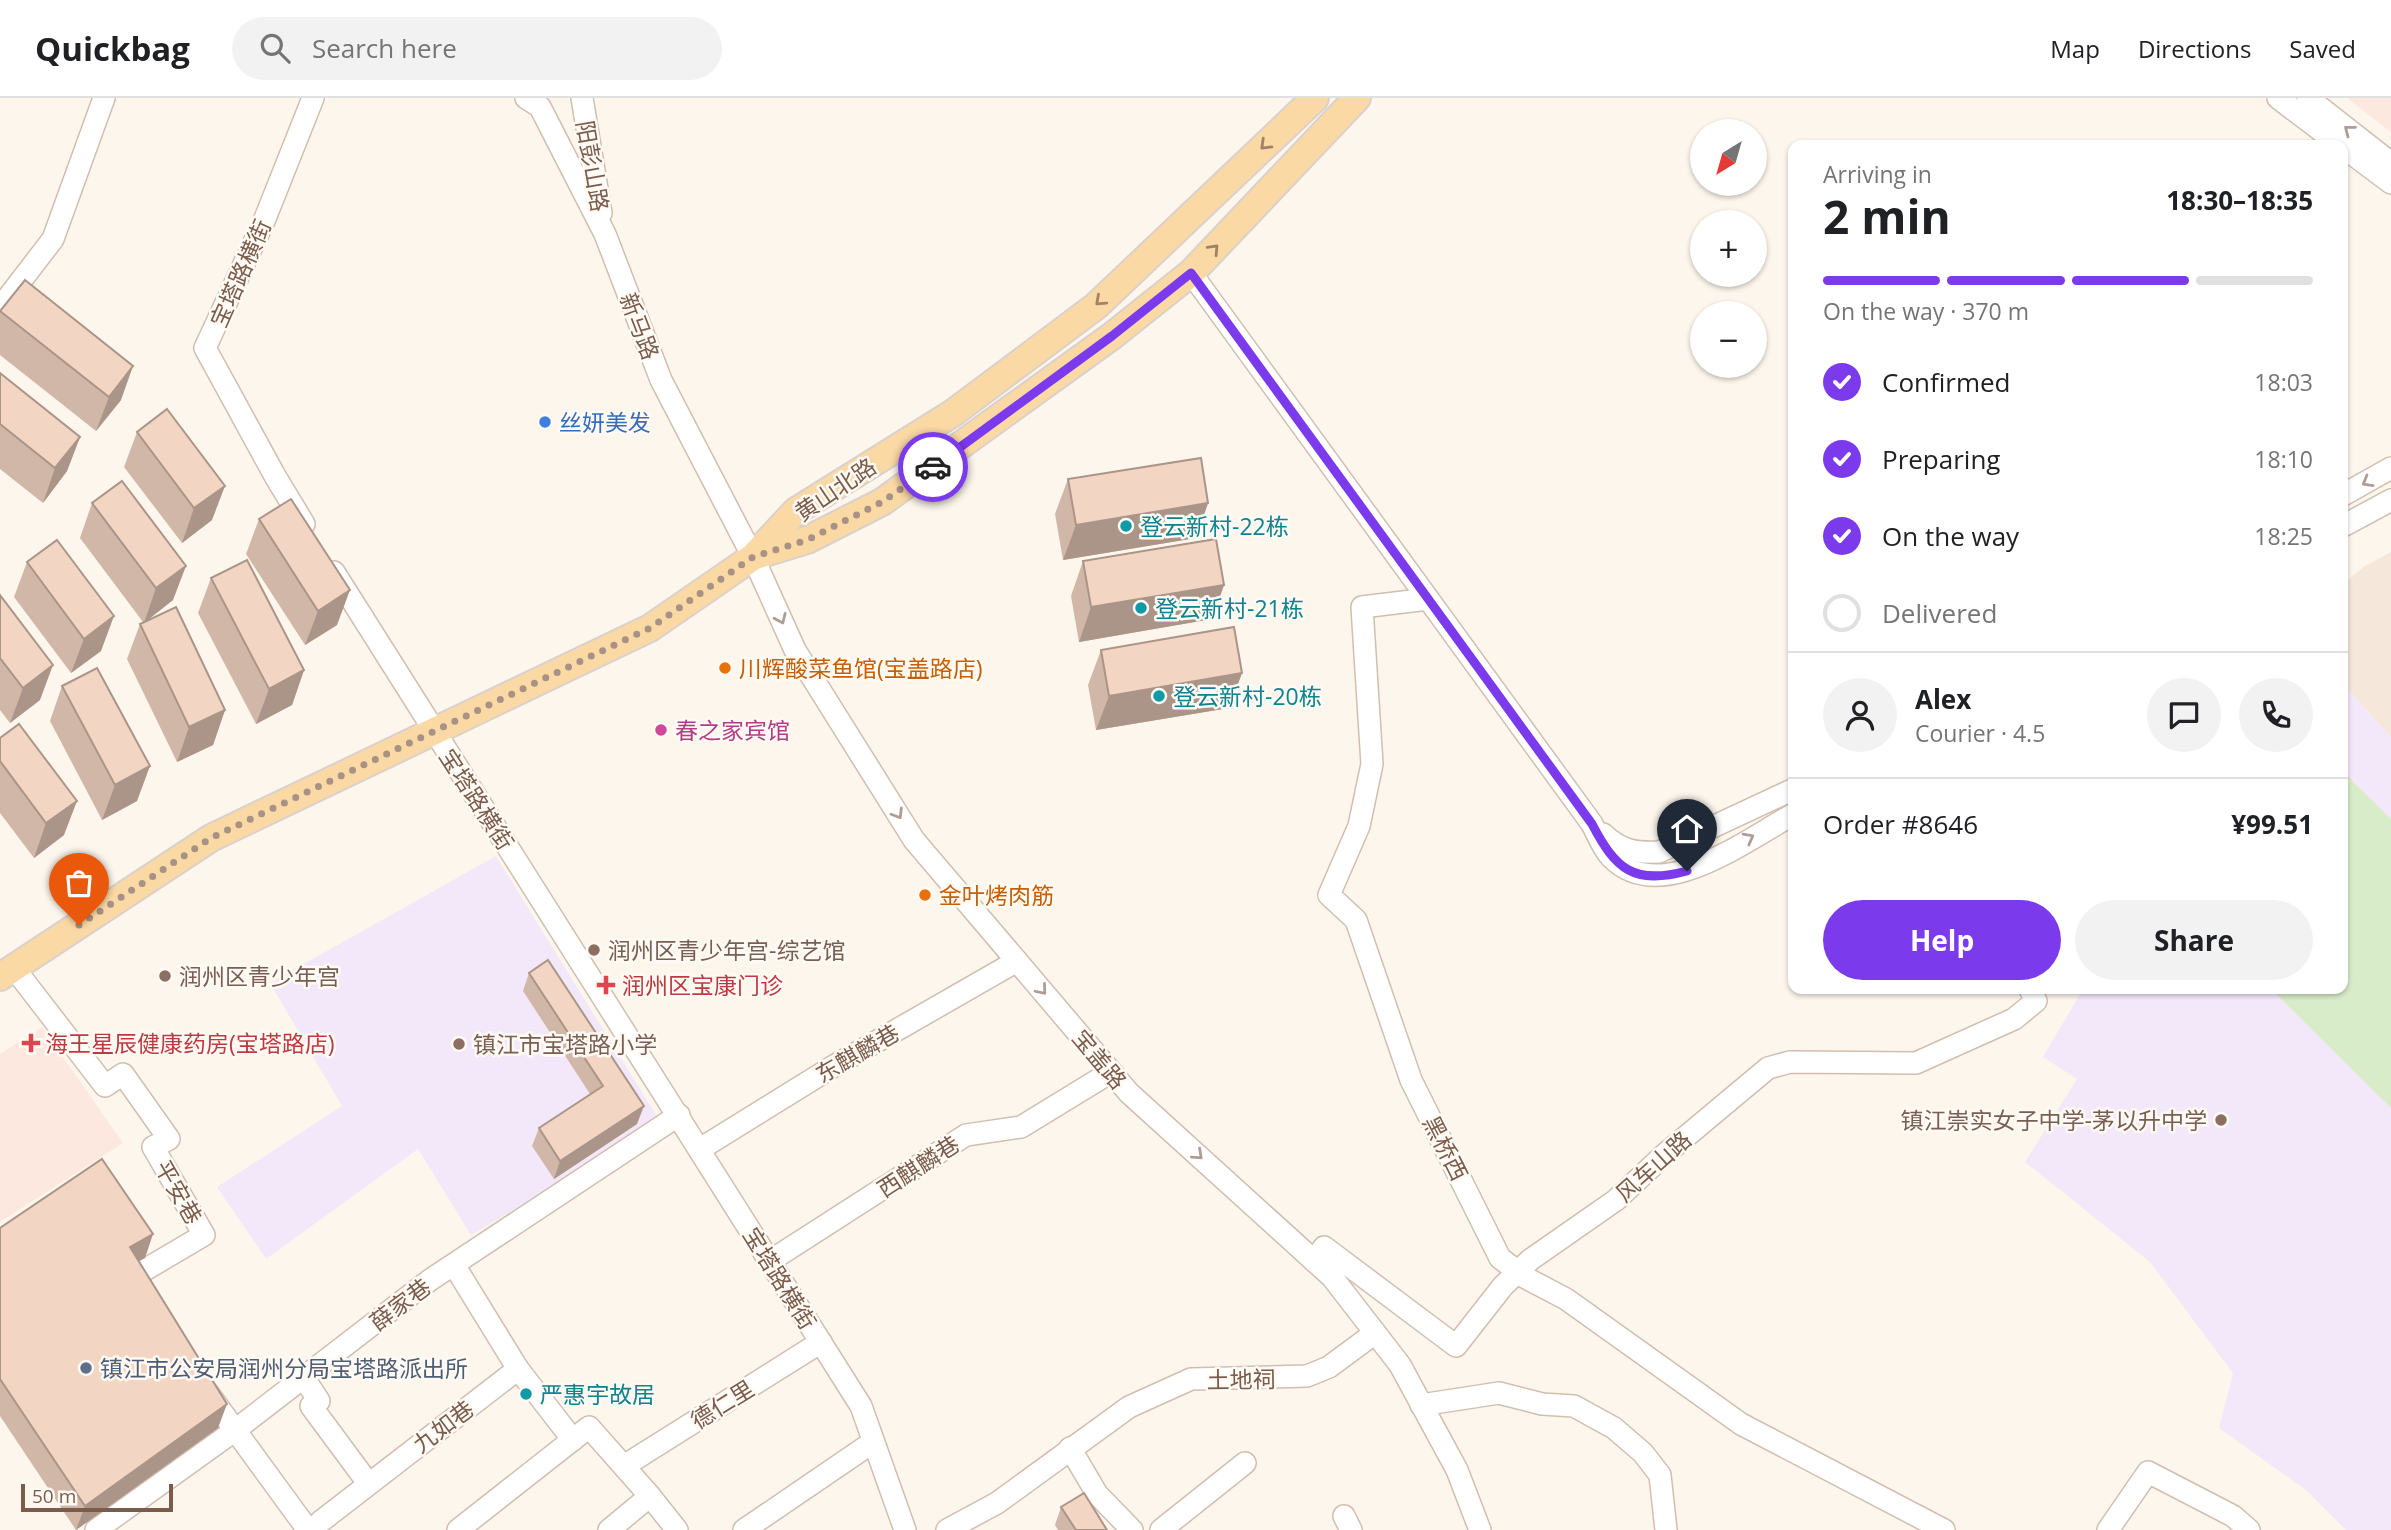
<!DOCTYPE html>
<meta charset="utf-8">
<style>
body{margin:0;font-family:"Open Sans","Noto Sans SC",sans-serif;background:#f2f2f2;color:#202124;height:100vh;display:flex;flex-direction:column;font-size:26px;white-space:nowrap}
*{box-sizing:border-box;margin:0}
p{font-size:23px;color:#757577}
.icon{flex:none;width:38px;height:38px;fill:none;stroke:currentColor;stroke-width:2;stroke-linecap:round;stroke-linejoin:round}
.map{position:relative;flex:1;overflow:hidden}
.sheet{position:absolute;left:1788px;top:42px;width:560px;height:854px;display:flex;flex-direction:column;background:#fff;border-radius:14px;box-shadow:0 2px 5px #0004}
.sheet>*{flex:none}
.needle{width:46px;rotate:217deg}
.controls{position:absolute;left:1690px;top:21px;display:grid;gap:14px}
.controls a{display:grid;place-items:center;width:77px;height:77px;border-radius:50%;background:#fff;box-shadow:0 2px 5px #0004;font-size:35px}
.scale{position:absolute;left:21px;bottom:18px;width:152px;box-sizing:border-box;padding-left:7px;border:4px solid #7a5c4d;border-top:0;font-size:19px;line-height:24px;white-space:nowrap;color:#7a5c4d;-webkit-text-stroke:5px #fffaf3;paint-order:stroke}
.pin{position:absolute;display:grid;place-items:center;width:60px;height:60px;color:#fff;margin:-72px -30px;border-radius:50% 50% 50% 0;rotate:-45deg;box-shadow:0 0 7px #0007}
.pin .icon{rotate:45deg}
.courier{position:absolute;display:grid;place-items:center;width:70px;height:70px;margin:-35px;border:5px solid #7c3aed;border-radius:50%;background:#fff;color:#222;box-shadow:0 2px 9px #0007}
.head em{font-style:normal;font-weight:700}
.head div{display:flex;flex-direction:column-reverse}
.head{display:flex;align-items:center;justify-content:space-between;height:119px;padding:0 35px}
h1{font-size:46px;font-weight:700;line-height:52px}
.bar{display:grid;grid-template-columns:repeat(4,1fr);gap:10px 7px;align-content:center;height:84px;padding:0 35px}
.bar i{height:9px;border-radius:5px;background:#e0e0e0}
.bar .current{background:#7c3aed}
.bar p{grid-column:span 4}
.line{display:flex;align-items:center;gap:18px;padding:0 35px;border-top:2px solid #e0e0e0}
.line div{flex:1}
.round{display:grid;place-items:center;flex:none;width:74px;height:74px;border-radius:37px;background:#f2f2f2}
ol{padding:0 35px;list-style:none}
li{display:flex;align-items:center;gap:21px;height:77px}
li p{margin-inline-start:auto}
li .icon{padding:7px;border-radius:50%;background:#7c3aed;color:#fff;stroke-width:4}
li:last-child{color:#757577}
li i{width:38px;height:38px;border:4px solid #e0e0e0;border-radius:50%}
.primary-button{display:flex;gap:14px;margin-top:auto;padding:14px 35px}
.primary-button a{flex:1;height:80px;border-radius:42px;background:#7c3aed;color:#fff;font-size:28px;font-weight:700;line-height:80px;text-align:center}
.primary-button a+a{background:#f2f2f2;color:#202124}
header{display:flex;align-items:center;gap:42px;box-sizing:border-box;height:98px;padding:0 35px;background:#fff;border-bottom:2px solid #e0e0e0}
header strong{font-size:33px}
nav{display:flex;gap:38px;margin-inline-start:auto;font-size:24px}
.search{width:490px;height:63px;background:#f2f2f2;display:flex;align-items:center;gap:18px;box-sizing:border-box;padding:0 24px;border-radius:38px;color:#757577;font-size:26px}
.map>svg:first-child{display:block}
</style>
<header>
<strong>Quickbag</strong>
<div class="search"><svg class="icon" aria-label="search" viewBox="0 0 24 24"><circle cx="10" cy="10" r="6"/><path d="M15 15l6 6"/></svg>Search here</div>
<nav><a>Map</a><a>Directions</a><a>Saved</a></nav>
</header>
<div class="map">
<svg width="2391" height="1432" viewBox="0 0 2391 1432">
<rect width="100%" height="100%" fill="#fdf6ec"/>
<!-- residential -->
<polygon fill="#f5e8da" points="2391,454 2391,639 2343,587 2343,486 2365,468"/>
<!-- commercial -->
<g fill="#fde8e0">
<polygon points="2347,0 2391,0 2391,34"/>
<polygon points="42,929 123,1045 0,1124 0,956"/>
</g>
<!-- education -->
<g fill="#f3e8fa">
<polygon points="2343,587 2391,639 2391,1432 2346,1432 2306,1392 2219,1330 2233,1275 2150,1164 2025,1064 2077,981 2043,959 2080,896 2075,891 2343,891"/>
<polygon points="496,758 661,1025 471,1137 418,1051 266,1161 217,1089 342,1008 270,885"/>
</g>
<!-- grass -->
<polygon fill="#d8ecc9" points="2343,674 2391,721 2391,1010 2271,891 2343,891"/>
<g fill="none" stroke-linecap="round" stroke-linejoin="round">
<defs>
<g id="minor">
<polyline points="526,0 540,9 605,136 661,282 753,459 795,552 914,742 1129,995 1332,1179 1400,1267 1457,1372 1480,1432"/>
<polyline points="582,0 601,115"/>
<polyline points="2278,0 2340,47"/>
<polyline points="2308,0 2391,65"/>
<polyline points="2343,49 2391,85"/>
<path d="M1191,175L1592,726C1598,737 1603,751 1611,759C1660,809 1744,743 1794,716"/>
<polyline points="0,210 53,141 104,0"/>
<polyline points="2343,397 2391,370"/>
<polyline points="304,426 275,378 205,250 264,123 313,0"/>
<polyline points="2343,428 2391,402"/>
<polyline points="334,474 861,1308 905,1432"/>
<polyline points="1428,501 1362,509 1372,666 1359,728 1329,797 1356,822 1411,982 1500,1160 1526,1180 1566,1201 1741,1326 1944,1432"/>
<path d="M1603,736C1621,753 1635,755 1659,754L1794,691"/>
<polyline points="14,870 105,988 123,976 169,1041 153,1049 204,1137 131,1180 138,1190"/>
<polyline points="700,1051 834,968 1017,863"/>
<polyline points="770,1163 966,1037 1021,1029 1111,974"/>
<polyline points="1314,1163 1324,1149 1456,1248 1503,1188 1530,1162 1616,1102 1664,1057 1768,970 1790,964 1916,965 2014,921 2036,903 2030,891"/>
<polyline points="454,1167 518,1271 573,1342"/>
<polyline points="304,1280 319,1303 311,1308 368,1385"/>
<polyline points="208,1295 308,1432"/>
<polyline points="1421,1307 1499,1295 1542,1306 1574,1308 1614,1330 1643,1355 1660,1377 1666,1432"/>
<polyline points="1070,1350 1097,1396 1132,1432"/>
<polyline points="624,1368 821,1244"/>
<polyline points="1344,1418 1351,1432"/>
<polyline points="320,1424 518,1271"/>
<polyline points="96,1432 234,1333 430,1182 679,1017"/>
<polyline points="458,1432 589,1329 650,1398"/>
<polyline points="609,1432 650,1398 677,1432"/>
<polyline points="744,1432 873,1344"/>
<polyline points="947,1432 997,1405 1129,1309 1191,1281 1307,1278 1329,1269 1375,1235"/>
<polyline points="1161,1432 1245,1365"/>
<polyline points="2108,1432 2148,1374 2233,1418 2249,1432"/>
</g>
<g id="major">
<polyline points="755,458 807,442 882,404 1112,238 1191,175 1357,0"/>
<polyline points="0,879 211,740 650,530 753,459 796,413 953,315 1096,208 1315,0"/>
</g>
</defs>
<!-- minor casing -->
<use href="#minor" stroke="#d1beb0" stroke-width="24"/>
<!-- major casing -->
<use href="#major" stroke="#dad1cd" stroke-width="30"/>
<!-- minor -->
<use href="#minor" stroke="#fff" stroke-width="21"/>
<!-- major -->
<use href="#major" stroke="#fbd9a5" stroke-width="26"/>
</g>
<!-- wall -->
<g fill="#d1b7a8">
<polygon points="0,213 121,302 96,333 0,257"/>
<polygon points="0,275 80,339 67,373 43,405 0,371"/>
<polygon points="137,334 212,422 182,445 124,369"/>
<polygon points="1068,381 1208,405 1196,440 1063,462 1055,416"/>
<polygon points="92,405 173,502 146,523 225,612 213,647 177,664 127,561 140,526 143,524 80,440"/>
<polygon points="259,421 337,527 305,547 246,456"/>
<polygon points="1083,463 1224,487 1212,521 1079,544 1071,498"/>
<polygon points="27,464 101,553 71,575 14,499"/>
<polygon points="211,480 304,572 292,607 256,626 198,515"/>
<polygon points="0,497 40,602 10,625 0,612"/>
<polygon points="1101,552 1242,575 1229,610 1096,632 1088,587"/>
<polygon points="62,588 137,703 102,722 50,623"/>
<polygon points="0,640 64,737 34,760 0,715"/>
<polygon points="529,875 637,1026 554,1081 532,1048 539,1030 590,996 523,893"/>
<polygon points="0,1130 145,1160 138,1163 218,1330 76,1432 0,1318"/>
<polygon points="1061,1409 1107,1432 1058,1432 1055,1427"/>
</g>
<!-- shaded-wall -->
<g fill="#aa9588">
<polygon points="133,268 121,302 96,333 109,299"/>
<polygon points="80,339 67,373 43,405 55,370"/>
<polygon points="225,388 212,422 182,445 194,410"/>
<polygon points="1208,405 1196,440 1063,462 1076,427"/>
<polygon points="186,468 173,502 144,525 156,490"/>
<polygon points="1224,487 1212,521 1079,544 1091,509"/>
<polygon points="350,492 337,527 305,547 318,513"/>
<polygon points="114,518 101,553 71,575 84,541"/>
<polygon points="53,567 40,602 10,625 23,590"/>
<polygon points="304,572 292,607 256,626 269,591"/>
<polygon points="1242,575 1229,610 1096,632 1109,598"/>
<polygon points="225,612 213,647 177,664 189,629"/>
<polygon points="150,668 137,703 102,722 115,687"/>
<polygon points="77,703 64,737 34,760 46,725"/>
<polygon points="644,1008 637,1026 554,1081 560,1063"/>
<polygon points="153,1136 145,1160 121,1173 130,1149"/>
<polygon points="227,1306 218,1330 76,1432 85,1408"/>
</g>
<!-- building -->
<g fill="#f3d5c3" stroke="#aa9588" stroke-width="2">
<polygon points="25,182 133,268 109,299 0,213"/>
<polygon points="0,275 80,339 55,370 0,326"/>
<polygon points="167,311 225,388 194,410 137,334"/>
<polygon points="1201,360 1208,405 1076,427 1068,381"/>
<polygon points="122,383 186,468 156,490 92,405"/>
<polygon points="291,401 350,492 318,513 259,421"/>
<polygon points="1216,441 1224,487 1091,509 1083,463"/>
<polygon points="57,442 114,518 84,541 27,464"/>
<polygon points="247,462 304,572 269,591 211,480"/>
<polygon points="0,497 53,567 23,590 0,560"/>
<polygon points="176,509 225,612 189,629 140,526"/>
<polygon points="1234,529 1242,575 1109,598 1101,552"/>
<polygon points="97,570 150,668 115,687 62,588"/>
<polygon points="19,626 77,703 46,725 0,663 0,640"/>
<polygon points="548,862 644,1008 560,1063 539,1030 603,988 529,875"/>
<polygon points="102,1061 153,1136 130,1149 227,1306 85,1408 0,1281 0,1130"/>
<polygon points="1084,1395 1107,1432 1076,1432 1061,1409"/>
</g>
<!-- one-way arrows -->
<defs><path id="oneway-chevron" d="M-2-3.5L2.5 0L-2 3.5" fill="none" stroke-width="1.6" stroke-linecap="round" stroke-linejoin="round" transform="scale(1.75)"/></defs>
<g stroke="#af9d94">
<use href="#oneway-chevron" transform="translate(2349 32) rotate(-142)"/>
<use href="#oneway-chevron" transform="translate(2367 384) rotate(150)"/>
<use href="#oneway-chevron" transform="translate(781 521) rotate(66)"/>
<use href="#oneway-chevron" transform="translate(898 716) rotate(58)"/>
<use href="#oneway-chevron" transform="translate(1749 740) rotate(-28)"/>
<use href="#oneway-chevron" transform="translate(1042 892) rotate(50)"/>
<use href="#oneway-chevron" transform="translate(1198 1057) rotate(42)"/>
</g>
<g stroke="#a18267">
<use href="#oneway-chevron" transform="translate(1265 47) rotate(136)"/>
<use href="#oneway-chevron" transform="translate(1214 151) rotate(-47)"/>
<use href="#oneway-chevron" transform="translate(1100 203) rotate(138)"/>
</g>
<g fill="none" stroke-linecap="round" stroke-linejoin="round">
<!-- done -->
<polyline stroke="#a89285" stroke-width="7" stroke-dasharray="0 12.6" points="79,827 211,740 650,530 753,459 807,442 882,404 933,369"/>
<!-- route -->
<path stroke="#7c3aed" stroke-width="9" d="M933,369L1112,238L1191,175L1592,726C1616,772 1634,787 1687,773"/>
</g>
<!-- markers -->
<circle fill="#3f7fe0" stroke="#fffaf3" stroke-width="2.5" cx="545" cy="324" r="7"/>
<g fill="#0f9aa8" stroke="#fffaf3" stroke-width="2.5">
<circle cx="1126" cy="428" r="7"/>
<circle cx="1141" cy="510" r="7"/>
<circle cx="1159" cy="598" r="7"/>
<circle cx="526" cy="1296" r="7"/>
</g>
<g fill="#e8710a" stroke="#fffaf3" stroke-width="2.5">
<circle cx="725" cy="570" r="7"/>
<circle cx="925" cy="797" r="7"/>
</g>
<circle fill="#d1479c" stroke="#fffaf3" stroke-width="2.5" cx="661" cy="632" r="7"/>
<g fill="#8d6e63" stroke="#fffaf3" stroke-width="2.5">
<circle cx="594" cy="852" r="7"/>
<circle cx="165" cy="878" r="7"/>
<circle cx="459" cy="946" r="7"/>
<circle cx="2221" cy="1022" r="7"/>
</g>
<g fill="#e0444e" stroke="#fffaf3" stroke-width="2.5">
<path d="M602.5 876.5h7v7h7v7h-7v7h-7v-7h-7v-7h7z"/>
<path d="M27.5 934.5h7v7h7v7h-7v7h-7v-7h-7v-7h7z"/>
</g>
<circle fill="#5c6f8a" stroke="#fffaf3" stroke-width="2.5" cx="86" cy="1270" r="7"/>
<g text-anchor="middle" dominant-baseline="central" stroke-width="5" stroke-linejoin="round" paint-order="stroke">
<!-- street labels -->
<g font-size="23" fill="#7a5c4d" stroke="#fffaf3">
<text transform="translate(593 68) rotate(80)">阳彭山路</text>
<text transform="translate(240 175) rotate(-66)">宝塔路横街</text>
<text transform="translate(640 228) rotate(69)">新马路</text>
<text transform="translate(835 391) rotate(-34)">黄山北路</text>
<text transform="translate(477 701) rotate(57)">宝塔路横街</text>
<text transform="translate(857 955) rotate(-30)">东麒麟巷</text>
<text transform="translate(1100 961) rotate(50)">宝盖路</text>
<text transform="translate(1446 1050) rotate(63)">黑桥西</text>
<text transform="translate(918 1068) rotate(-33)">西麒麟巷</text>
<text transform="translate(1653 1068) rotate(-42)">风车山路</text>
<text transform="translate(179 1094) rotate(60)">平安巷</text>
<text transform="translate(780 1180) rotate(58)">宝塔路横街</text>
<text transform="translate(400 1206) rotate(-37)">薛家巷</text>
<text transform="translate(1241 1281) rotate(-1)">土地祠</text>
<text transform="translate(722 1306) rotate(-32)">德仁里</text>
<text transform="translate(443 1328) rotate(-37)">九如巷</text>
</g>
<!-- shop labels -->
<g font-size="23" fill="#366cbe" stroke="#fffaf3" text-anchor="start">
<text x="559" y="324">丝妍美发</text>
</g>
<!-- culture labels -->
<g font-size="23" fill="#0d838f" stroke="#fffaf3" text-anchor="start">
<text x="1140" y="428">登云新村-22栋</text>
<text x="1155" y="510">登云新村-21栋</text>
<text x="1173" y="598">登云新村-20栋</text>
<text x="540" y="1296">严惠宇故居</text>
</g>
<!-- food labels -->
<g font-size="23" fill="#c56008" stroke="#fffaf3" text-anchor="start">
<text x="739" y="570">川辉酸菜鱼馆(宝盖路店)</text>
<text x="939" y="797">金叶烤肉筋</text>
</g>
<!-- hotel labels -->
<g font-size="23" fill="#b23c85" stroke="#fffaf3" text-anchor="start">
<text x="675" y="632">春之家宾馆</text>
</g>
<!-- education labels -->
<g font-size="23" fill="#785e54" stroke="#fffaf3" text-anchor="start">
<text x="608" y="852">润州区青少年宫-综艺馆</text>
<text x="179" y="878">润州区青少年宫</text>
<text x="473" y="946">镇江市宝塔路小学</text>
<text x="2207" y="1022" text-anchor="end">镇江崇实女子中学-茅以升中学</text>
</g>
<!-- health labels -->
<g font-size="23" fill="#be3a42" stroke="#fffaf3" text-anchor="start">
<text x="622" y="887">润州区宝康门诊</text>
<text x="45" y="945">海王星辰健康药房(宝塔路店)</text>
</g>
<!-- service labels -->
<g font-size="23" fill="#4e5e75" stroke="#fffaf3" text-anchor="start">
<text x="100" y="1270">镇江市公安局润州分局宝塔路派出所</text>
</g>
</g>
</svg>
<div class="controls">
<a><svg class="needle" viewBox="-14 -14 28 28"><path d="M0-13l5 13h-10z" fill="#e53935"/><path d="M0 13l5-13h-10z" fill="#757577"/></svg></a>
<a>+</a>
<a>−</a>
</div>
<div class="scale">50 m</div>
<div class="pin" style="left:79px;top:827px;background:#ea580c"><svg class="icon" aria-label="bag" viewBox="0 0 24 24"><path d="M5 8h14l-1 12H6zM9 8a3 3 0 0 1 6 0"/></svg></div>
<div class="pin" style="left:1687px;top:773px;background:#1f2937"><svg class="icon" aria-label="home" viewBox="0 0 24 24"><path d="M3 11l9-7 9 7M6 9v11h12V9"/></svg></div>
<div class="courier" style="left:933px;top:369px"><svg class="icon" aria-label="car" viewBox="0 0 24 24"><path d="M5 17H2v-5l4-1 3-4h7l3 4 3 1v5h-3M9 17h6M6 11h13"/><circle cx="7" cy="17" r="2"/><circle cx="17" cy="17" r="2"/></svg></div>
<section class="sheet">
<div class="head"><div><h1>2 min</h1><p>Arriving in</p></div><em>18:30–18:35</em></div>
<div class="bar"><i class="current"></i><i class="current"></i><i class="current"></i><i></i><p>On the way · 370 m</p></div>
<ol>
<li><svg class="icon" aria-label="check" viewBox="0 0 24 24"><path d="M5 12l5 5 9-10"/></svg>Confirmed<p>18:03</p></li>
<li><svg class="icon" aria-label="check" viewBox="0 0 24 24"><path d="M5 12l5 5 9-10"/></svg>Preparing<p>18:10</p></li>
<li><svg class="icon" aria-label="check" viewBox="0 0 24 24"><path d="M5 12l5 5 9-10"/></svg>On the way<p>18:25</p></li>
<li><i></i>Delivered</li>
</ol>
<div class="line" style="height:126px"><a class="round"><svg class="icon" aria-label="person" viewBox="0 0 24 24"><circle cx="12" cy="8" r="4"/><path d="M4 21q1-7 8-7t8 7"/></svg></a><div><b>Alex</b><p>Courier · 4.5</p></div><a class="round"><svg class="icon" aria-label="chat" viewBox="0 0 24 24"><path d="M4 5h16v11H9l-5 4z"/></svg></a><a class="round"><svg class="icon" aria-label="phone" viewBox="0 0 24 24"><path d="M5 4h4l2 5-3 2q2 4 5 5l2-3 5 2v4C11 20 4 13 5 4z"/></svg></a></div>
<div class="line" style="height:91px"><div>Order #8646</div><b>¥99.51</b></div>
<div class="primary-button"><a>Help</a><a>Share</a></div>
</section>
</div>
